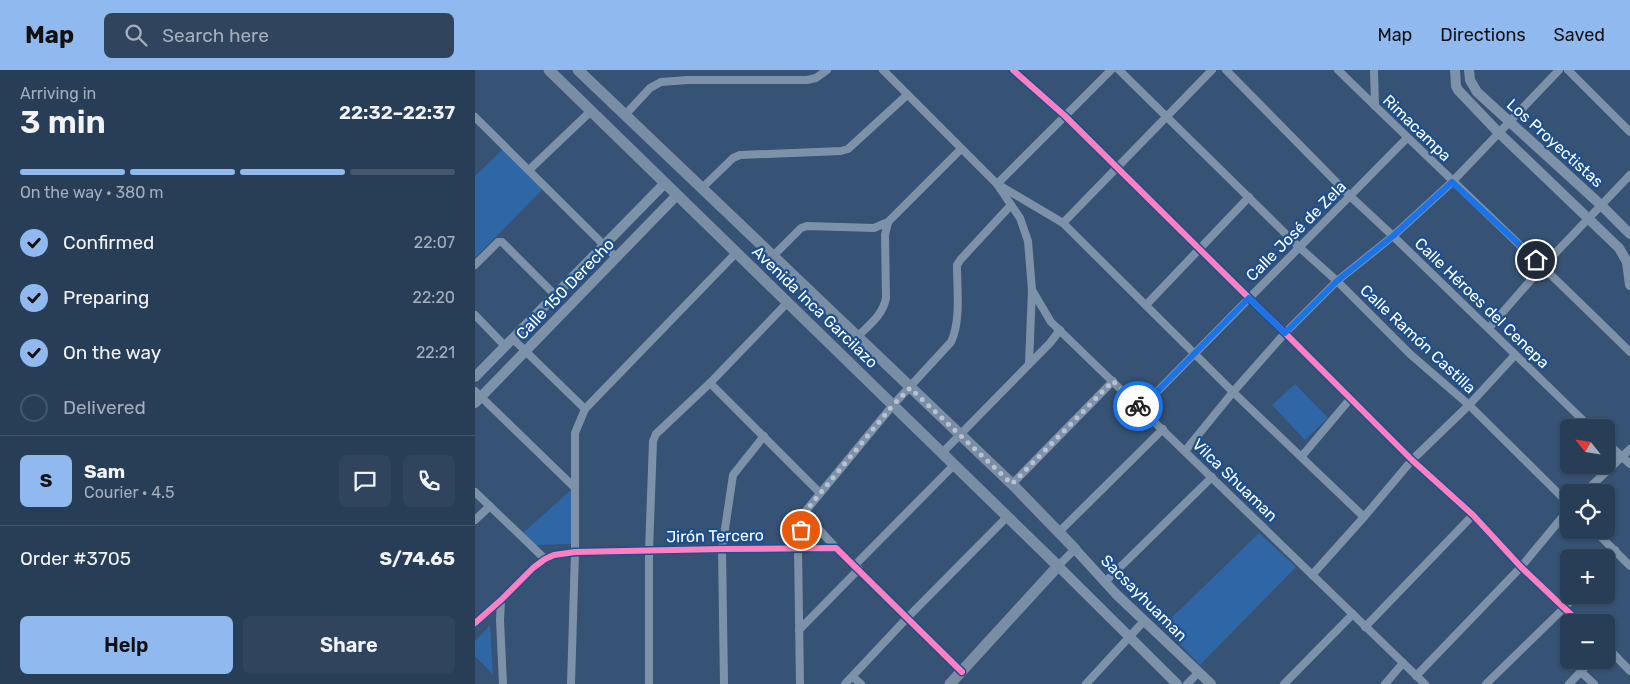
<!DOCTYPE html>
<meta charset="utf-8">
<style>
body{margin:0;font-family:Rubik,sans-serif;background:#30455d;color:#f1f3f6;height:100vh;display:flex;flex-direction:column;font-size:19px;white-space:nowrap}
*{box-sizing:border-box;margin:0}
p{font-size:16px;color:#a5aeba}
.icon{flex:none;width:28px;height:28px;fill:none;stroke:currentColor;stroke-width:2;stroke-linecap:round;stroke-linejoin:round}
.map{position:relative;flex:1;overflow:hidden}
.side{display:flex;flex-direction:column;background:#283e57;width:475px}
.side>*{flex:none}
.needle{width:32px;rotate:300deg}
.controls{position:absolute;left:1085px;top:349px;display:grid;gap:10px}
.controls a{display:grid;place-items:center;width:55px;height:55px;border-radius:8px;background:#283e57;box-shadow:0 1px 4px #0004,0 0 0 1px #44576d;font-size:25px}
.pin{position:absolute;display:grid;place-items:center;width:42px;height:42px;color:#fff;margin:-21px;border:2px solid #fff;border-radius:50%;box-shadow:0 1px 5px #0007}
.courier{position:absolute;display:grid;place-items:center;width:50px;height:50px;margin:-25px;border:4px solid #1a73e8;border-radius:50%;background:#fff;color:#222;box-shadow:0 1px 6px #0007}
.headline em{font-style:normal;font-weight:600}
.headline div{display:flex;flex-direction:column-reverse}
.headline{display:flex;align-items:center;justify-content:space-between;height:85px;padding:0 20px}
h1{font-size:32px;font-weight:600;line-height:38px}
.bar{display:grid;grid-template-columns:repeat(4,1fr);gap:8px 5px;align-content:center;height:60px;padding:0 20px}
.bar i{height:6px;border-radius:4px;background:#44576d}
.bar .active{background:#90b9f0}
.bar p{grid-column:span 4}
.line{display:flex;align-items:center;gap:12px;padding:0 20px;border-top:1px solid #44576d}
.line div{flex:1}
.round{display:grid;place-items:center;flex:none;width:52px;height:52px;border-radius:8px;background:#30455d}
ol{padding:0 20px;list-style:none}
li{display:flex;align-items:center;gap:15px;height:55px}
li p{margin-inline-start:auto}
li .icon{padding:5px;border-radius:50%;background:#90b9f0;color:#111;stroke-width:4}
li:last-child{color:#a5aeba}
li i{width:28px;height:28px;border:2px solid #44576d;border-radius:50%}
.button{display:flex;gap:10px;margin-top:auto;padding:10px 20px}
.button a{flex:1;height:58px;border-radius:8px;background:#90b9f0;color:#111;font-size:20px;font-weight:600;line-height:58px;text-align:center}
.button a+a{background:#30455d;color:#f1f3f6}
header{display:flex;align-items:center;gap:30px;box-sizing:border-box;height:70px;padding:0 25px;background:#90b9f0;color:#111}
header strong{font-size:24px}
nav{display:flex;gap:28px;margin-inline-start:auto;font-size:18px}
.search{width:350px;height:45px;background:#30455d;display:flex;align-items:center;gap:12px;box-sizing:border-box;padding:0 18px;border-radius:8px;color:#a5aeba;font-size:19px}
main{display:flex;flex:1;min-height:0}
.map>svg:first-child{display:block}
</style>
<header>
<strong>Map</strong>
<div class="search"><svg class="icon" aria-label="search" viewBox="0 0 24 24"><circle cx="10" cy="10" r="6"/><path d="M15 15l6 6"/></svg>Search here</div>
<nav><a>Map</a><a>Directions</a><a>Saved</a></nav>
</header>
<main>
<section class="side">
<div class="headline"><div><h1>3 min</h1><p>Arriving in</p></div><em>22:32–22:37</em></div>
<div class="bar"><i class="active"></i><i class="active"></i><i class="active"></i><i></i><p>On the way · 380 m</p></div>
<ol>
<li><svg class="icon" aria-label="check" viewBox="0 0 24 24"><path d="M5 12l5 5 9-10"/></svg>Confirmed<p>22:07</p></li>
<li><svg class="icon" aria-label="check" viewBox="0 0 24 24"><path d="M5 12l5 5 9-10"/></svg>Preparing<p>22:20</p></li>
<li><svg class="icon" aria-label="check" viewBox="0 0 24 24"><path d="M5 12l5 5 9-10"/></svg>On the way<p>22:21</p></li>
<li><i></i>Delivered</li>
</ol>
<div class="line" style="height:90px"><b class="round" style="background:#90b9f0;color:#111">S</b><div><b>Sam</b><p>Courier · 4.5</p></div><a class="round"><svg class="icon" aria-label="chat" viewBox="0 0 24 24"><path d="M4 5h16v11H9l-5 4z"/></svg></a><a class="round"><svg class="icon" aria-label="phone" viewBox="0 0 24 24"><path d="M5 4h4l2 5-3 2q2 4 5 5l2-3 5 2v4C11 20 4 13 5 4z"/></svg></a></div>
<div class="line" style="height:65px"><div>Order #3705</div><b>S/74.65</b></div>
<div class="button"><a>Help</a><a>Share</a></div>
</section>
<div class="map">
<svg width="1155" height="614" viewBox="0 0 1155 614">
<rect width="100%" height="100%" fill="#365274"/>
<!-- green -->
<g fill="#2f66a5">
<polygon points="28,79 68,119 0,188 0,106"/>
<polygon points="820,314 853,348 830,370 797,335"/>
<polygon points="97,419 96,474 60,475 48,463"/>
<polygon points="784,463 821,497 725,595 688,556"/>
<polygon points="15,555 18,605 0,586 0,571"/>
</g>
<g fill="none" stroke-linecap="round" stroke-linejoin="round">
<!-- minor -->
<g stroke="#7d92a8" stroke-width="8">
<polyline points="408,0 522,114 545,148 553,171 557,220 554,293"/>
<polyline points="538,0 590,46 774,228 810,263 937,390 998,445 1046,497 1104,552"/>
<polyline points="636,0 522,114 588,153 758,322 889,447"/>
<polyline points="644,0 824,177 862,211 935,284 994,335 1094,434"/>
<polyline points="751,0 875,126 918,166 1116,358"/>
<path d="M863,0C960,95 1059,187 1155,282"/>
<polyline points="899,0 900,36"/>
<polyline points="1093,0 1155,62"/>
<polyline points="150,45 175,18 186,12 213,10 332,10 341,8 352,0"/>
<polyline points="0,47 142,188"/>
<polyline points="54,100 116,41"/>
<polyline points="227,118 258,88 265,85 366,81 373,79 432,25"/>
<polyline points="588,153 737,0"/>
<polyline points="298,186 326,158 332,156 399,158 413,152"/>
<polyline points="0,195 23,172 27,172 80,225"/>
<polyline points="557,220 576,252 950,614"/>
<polyline points="671,235 774,127"/>
<polyline points="0,245 30,276"/>
<polyline points="1014,258 1068,196 1155,105"/>
<path d="M382,267C394,255 408,245 411,228L410,165L413,152L486,79"/>
<polyline points="38,269 110,339"/>
<polyline points="235,313 345,423"/>
<polyline points="0,321 100,418"/>
<polyline points="666,338 932,68"/>
<polyline points="1131,372 1155,394"/>
<polyline points="710,381 758,322 810,263 862,211 918,166 977,112 1084,0"/>
<polyline points="467,383 575,273 585,260"/>
<polyline points="827,386 875,329"/>
<polyline points="537,414 638,311"/>
<polyline points="0,422 70,489"/>
<polyline points="1110,422 1155,379"/>
<polyline points="329,443 361,478"/>
<polyline points="0,450 15,436"/>
<polyline points="1119,460 1155,496"/>
<polyline points="585,461 688,359"/>
<polyline points="1131,490 1140,480"/>
<polyline points="380,495 479,395"/>
<polyline points="583,496 600,479"/>
<polyline points="837,505 889,447 937,390 994,335 1040,285"/>
<polyline points="630,512 737,407"/>
<polyline points="26,530 25,550 28,614"/>
<polyline points="0,553 26,530 58,498 70,489 79,485 100,482 247,479 361,478 487,602"/>
<polyline points="890,557 998,445"/>
<polyline points="324,560 384,499"/>
<polyline points="1131,576 1155,601"/>
<polyline points="1106,602 1119,614"/>
<polyline points="941,606 1046,497 1094,439"/>
<polyline points="378,607 386,614"/>
<polyline points="96,614 100,482 100,363 110,339 261,183"/>
<polyline points="174,614 174,481 178,371 181,364 235,313 312,233"/>
<polyline points="249,614 247,479 258,405 289,366"/>
<path d="M325,614L323,478L329,443L418,335L476,272C486,252 482,218 482,195L486,189L536,135"/>
<polyline points="370,614 432,548 532,447"/>
<polyline points="611,614 669,551"/>
<polyline points="712,614 724,602"/>
<polyline points="809,614 878,544"/>
<polyline points="910,614 928,593"/>
<polyline points="1011,614 1088,539 1101,525"/>
<polyline points="1094,614 1117,590"/>
</g>
<!-- tertiary -->
<g stroke="#7d92a8" stroke-width="10">
<polyline points="980,0 981,16 983,20 1023,62 1144,178 1152,192 1155,215"/>
<polyline points="994,0 995,10 1002,22 1127,136 1155,164"/>
<polyline points="0,307 190,113"/>
<polyline points="0,333 202,125"/>
<polyline points="600,479 641,524 736,614"/>
<polyline points="583,496 702,614"/>
</g>
<!-- secondary -->
<g stroke="#798da4" stroke-width="11">
<polyline points="74,0 583,496 475,614"/>
<polyline points="103,0 537,414 600,479"/>
</g>
<defs>
<g id="cycleway">
<polyline points="538,0 590,46 774,228 810,263 937,390 998,445 1046,497 1104,552"/>
<polyline points="0,553 26,530 58,498 70,489 79,485 100,482 247,479 361,478 487,602"/>
</g>
</defs>
<!-- cycleway casing -->
<use href="#cycleway" stroke="#1b4f8f" stroke-width="9"/>
<!-- cycleway -->
<use href="#cycleway" stroke="#ff80c0" stroke-width="6"/>
</g>
<g fill="none" stroke-linecap="round" stroke-linejoin="round">
<!-- done -->
<polyline stroke="#b9c2ce" stroke-width="5" stroke-dasharray="0 9" points="326,460 329,443 418,335 435,318 537,414 638,311 663,336"/>
<!-- route -->
<polyline stroke="#1a73e8" stroke-width="6" points="663,336 666,338 774,228 810,263 862,211 918,166 977,112 1061,190"/>
</g>
<g text-anchor="middle" dominant-baseline="central" stroke-width="4.5" stroke-linejoin="round" paint-order="stroke">
<!-- street labels -->
<g font-size="16" fill="#fff" stroke="#1b4f8f">
<text transform="translate(942 58) rotate(44)">Rimacampa</text>
<text transform="translate(1080 73) rotate(42)">Los Proyectistas</text>
<text transform="translate(821 161) rotate(-45)">Calle José de Zela</text>
<text transform="translate(90 219) rotate(-46)">Calle 150 Derecho</text>
<text transform="translate(1007 233) rotate(44)">Calle Héroes del Cenepa</text>
<text transform="translate(340 237) rotate(44)">Avenida Inca Garcilazo</text>
<text transform="translate(943 269) rotate(43)">Calle Ramón Castilla</text>
<text transform="translate(760 410) rotate(44)">Vilca Shuaman</text>
<text transform="translate(240 466) rotate(-1)">Jirón Tercero</text>
<text transform="translate(669 528) rotate(45)">Sacsayhuaman</text>
</g>
</g>
</svg>
<div class="controls">
<a><svg class="needle" viewBox="-14 -14 28 28"><path d="M0-13l5 13h-10z" fill="#e53935"/><path d="M0 13l5-13h-10z" fill="#a5aeba"/></svg></a>
<a><svg class="icon" aria-label="locate" viewBox="0 0 24 24"><circle cx="12" cy="12" r="6"/><path d="M12 2v4M12 18v4M2 12h4M18 12h4"/></svg></a>
<a>+</a>
<a>−</a>
</div>
<div class="pin" style="left:326px;top:460px;background:#ea580c"><svg class="icon" aria-label="bag" viewBox="0 0 24 24"><path d="M5 8h14l-1 12H6zM9 8a3 3 0 0 1 6 0"/></svg></div>
<div class="pin" style="left:1061px;top:190px;background:#1f2937"><svg class="icon" aria-label="home" viewBox="0 0 24 24"><path d="M3 11l9-7 9 7M6 9v11h12V9"/></svg></div>
<div class="courier" style="left:663px;top:336px"><svg class="icon" aria-label="bike" viewBox="0 0 24 24"><circle cx="6" cy="16" r="4"/><circle cx="18" cy="16" r="4"/><path d="M6 16l4-8h5l3 8M10 8l3 8H6M13 5h3"/></svg></div>
</div>
</main>
